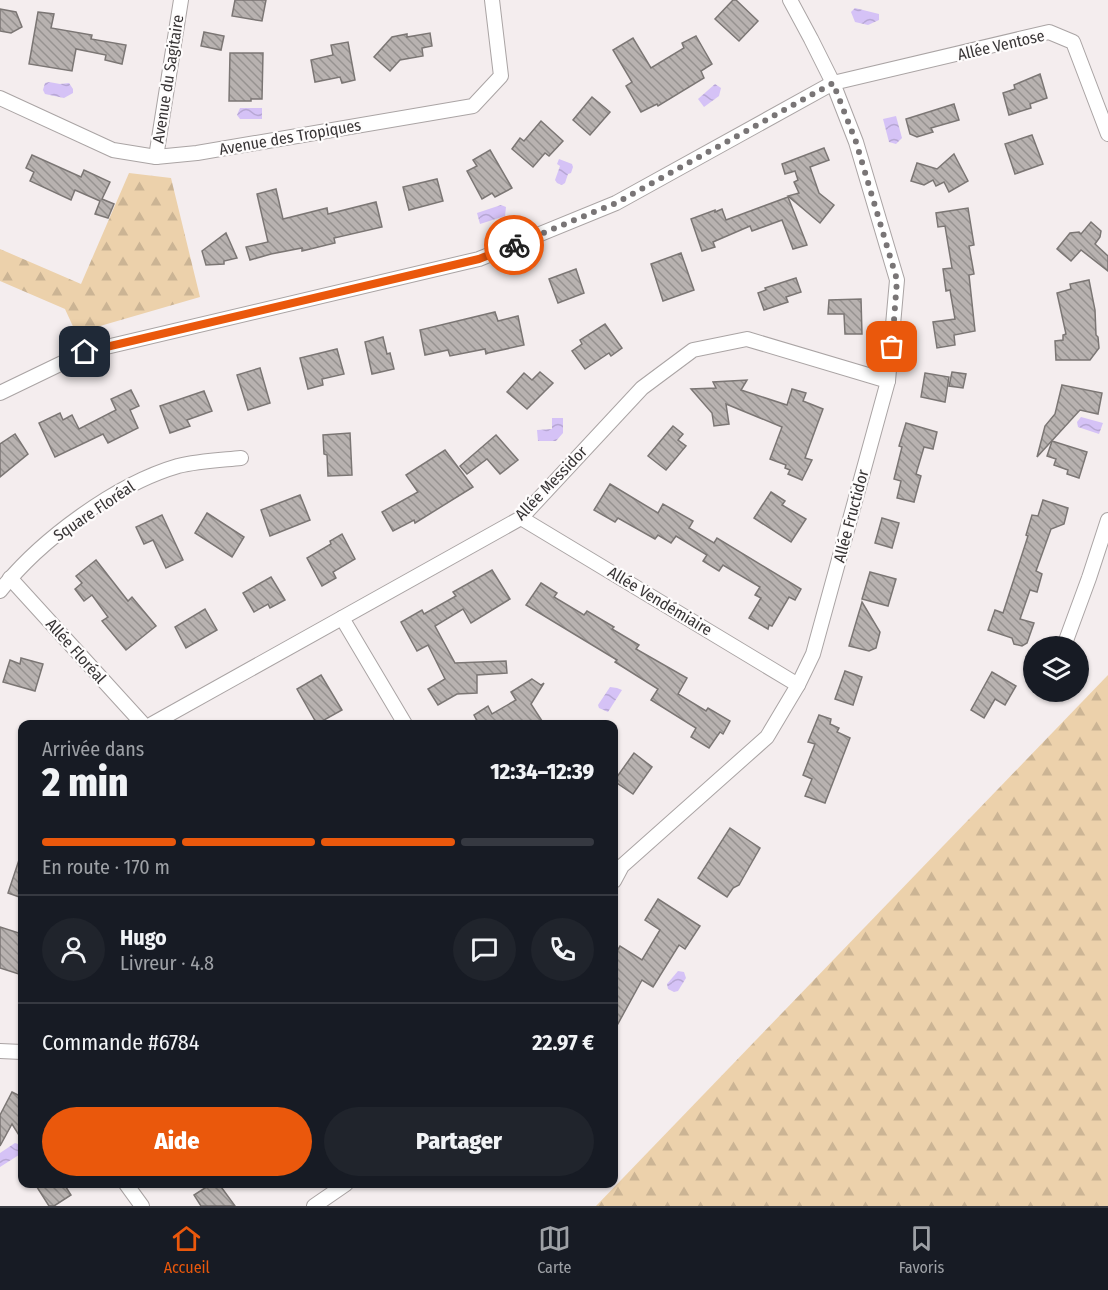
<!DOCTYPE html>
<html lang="fr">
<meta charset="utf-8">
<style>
body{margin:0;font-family:"Fira Sans Condensed",sans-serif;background:#20242c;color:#f1f3f6;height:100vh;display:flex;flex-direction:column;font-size:22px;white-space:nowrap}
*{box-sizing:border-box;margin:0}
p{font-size:20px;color:#9ea1a6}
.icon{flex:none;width:33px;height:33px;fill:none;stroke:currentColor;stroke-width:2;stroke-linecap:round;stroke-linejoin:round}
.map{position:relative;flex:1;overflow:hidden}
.details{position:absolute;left:18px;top:720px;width:600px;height:468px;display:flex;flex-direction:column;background:#171b24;border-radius:12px;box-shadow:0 2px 4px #0004}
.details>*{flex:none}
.tools{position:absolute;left:1023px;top:636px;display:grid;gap:12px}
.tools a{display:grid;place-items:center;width:66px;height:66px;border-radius:50%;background:#171b24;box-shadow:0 2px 4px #0004;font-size:30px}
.pin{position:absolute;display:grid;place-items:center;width:51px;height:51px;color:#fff;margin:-26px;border-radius:12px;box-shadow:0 3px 9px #0006}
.courier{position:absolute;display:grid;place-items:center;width:60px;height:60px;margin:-30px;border:4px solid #ea580c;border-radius:50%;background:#fff;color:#222;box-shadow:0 2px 8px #0007}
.summary em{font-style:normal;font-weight:800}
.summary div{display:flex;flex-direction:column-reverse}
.summary{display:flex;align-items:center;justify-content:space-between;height:102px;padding:0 24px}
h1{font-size:39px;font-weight:800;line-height:45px}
.bar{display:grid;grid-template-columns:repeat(4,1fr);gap:9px 6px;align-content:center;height:72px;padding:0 24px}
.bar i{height:8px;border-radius:4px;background:#363941}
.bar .current{background:#ea580c}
.bar p{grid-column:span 4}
.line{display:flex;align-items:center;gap:15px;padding:0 24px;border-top:2px solid #363941}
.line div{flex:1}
.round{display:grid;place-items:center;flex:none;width:63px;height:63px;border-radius:32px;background:#20242c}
.action{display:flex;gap:12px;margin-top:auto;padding:12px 24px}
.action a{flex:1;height:69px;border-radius:36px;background:#ea580c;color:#fff;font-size:24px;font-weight:800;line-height:69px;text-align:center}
.action a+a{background:#20242c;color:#f1f3f6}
.dock{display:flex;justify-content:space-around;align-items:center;height:84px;border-top:2px solid #363941;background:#171b24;font-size:16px;color:#9ea1a6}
.dock a{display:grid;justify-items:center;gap:3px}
.dock .current{color:#ea580c}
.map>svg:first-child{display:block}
</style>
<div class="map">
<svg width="1108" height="1206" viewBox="0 0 1108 1206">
<defs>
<pattern id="forest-firs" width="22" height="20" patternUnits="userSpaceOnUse" patternTransform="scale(1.5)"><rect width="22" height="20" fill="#ecd1ab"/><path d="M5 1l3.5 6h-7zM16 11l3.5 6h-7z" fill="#cbb494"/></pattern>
<pattern id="water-waves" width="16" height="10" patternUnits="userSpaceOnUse" patternTransform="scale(1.5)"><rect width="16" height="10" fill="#d5c2f6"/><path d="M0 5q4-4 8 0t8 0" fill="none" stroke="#b7a7d4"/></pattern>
<pattern id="building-back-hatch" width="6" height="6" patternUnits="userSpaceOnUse" patternTransform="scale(1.5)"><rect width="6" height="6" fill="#b8b2b0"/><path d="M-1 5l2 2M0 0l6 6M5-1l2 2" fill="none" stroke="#969290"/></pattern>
</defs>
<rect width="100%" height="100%" fill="#f4edee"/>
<!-- forest -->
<g fill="url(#forest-firs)">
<polygon points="129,173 171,178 200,297 76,333 65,309 0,281 0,249 81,284"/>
<polygon points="1108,675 1108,1206 596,1206"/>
</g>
<!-- water -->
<g fill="url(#water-waves)">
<polygon points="855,8 879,14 879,20 868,25 855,22 851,12"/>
<polygon points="49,82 60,84 69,83 73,89 73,93 64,98 45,94 43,90 45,83"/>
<polygon points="715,84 721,88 719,96 704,107 698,99"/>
<polygon points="240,108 262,108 262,119 240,119 237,115"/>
<polygon points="896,116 902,138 896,144 889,142 883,119"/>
<polygon points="559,159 572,164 573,167 571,173 568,174 565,183 562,185 557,183 555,180 560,166 557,164"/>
<polygon points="501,205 506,207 505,216 480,224 477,213"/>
<polygon points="1081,417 1103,423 1099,434 1078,427 1077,422"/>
<polygon points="552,418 563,418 563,433 556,441 538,441 537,430 552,429"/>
<polygon points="610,687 617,688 622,690 608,712 599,708 598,705"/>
<polygon points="678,971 684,972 686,978 678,991 674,992 668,989 667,984"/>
<polygon points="15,1143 21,1145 22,1153 0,1167 0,1153"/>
</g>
<!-- building -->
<g fill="url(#building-back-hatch)" stroke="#7b7674" stroke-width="1.5">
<polygon points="235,0 266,0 262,21 232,16"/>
<polygon points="733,0 736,0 758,21 739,41 715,19"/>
<polygon points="0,9 16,12 22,27 11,33 0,31"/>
<polygon points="38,12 54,14 51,28 92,35 91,39 126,45 122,64 105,60 106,55 76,49 72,71 29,64"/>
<polygon points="204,32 224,36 221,50 201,46"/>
<polygon points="430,33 432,46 422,48 423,56 400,60 390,71 374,57 392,37 407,34 407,37"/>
<polygon points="696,36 712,64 701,71 704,78 658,106 657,104 641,112 626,86 632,82 613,50 633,38 651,68 684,48 682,43"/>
<polygon points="348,42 355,80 342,83 340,77 315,82 311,60 333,55 331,45"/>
<polygon points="230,53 263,53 262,99 251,99 251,101 229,101"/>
<polygon points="1040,74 1047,98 1030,104 1031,108 1009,115 1003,93 1015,89 1014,85"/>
<polygon points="592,97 610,112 590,135 573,120"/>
<polygon points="954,104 959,120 931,128 933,132 917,137 910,134 906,119"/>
<polygon points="541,121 563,141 549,156 545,153 533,167 512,149 520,138 524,141"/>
<polygon points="1032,135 1043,164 1015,174 1005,144"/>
<polygon points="824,148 829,160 810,167 819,193 834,205 820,223 788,196 799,193 794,182 798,180 795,171 785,174 782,164"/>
<polygon points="490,150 512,188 495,197 492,193 482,199 467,171 477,166 473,160"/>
<polygon points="954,154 968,181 949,192 944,182 936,186 933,180 924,185 911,181 917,163 937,169"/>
<polygon points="32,155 81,177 84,170 110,182 102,199 114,204 108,218 95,214 100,201 75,190 71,200 30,181 34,172 26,168"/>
<polygon points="437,179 443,201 409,210 403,187"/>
<polygon points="276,189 283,219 327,208 328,214 376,202 382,227 334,238 335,243 302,251 302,248 271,254 250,260 246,247 268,242 257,194"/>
<polygon points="788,197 807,245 793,249 782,220 752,231 750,226 713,242 715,247 702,251 691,219 715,210 715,212 722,209 726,220"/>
<polygon points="968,208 974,245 969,246 974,274 969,275 975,331 954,335 955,345 937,348 933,322 955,319 950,290 946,291 943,269 952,268 945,226 938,227 936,213"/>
<polygon points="1091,222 1101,231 1100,237 1095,244 1108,256 1108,271 1081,250 1071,261 1057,249 1070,233 1079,232 1081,234"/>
<polygon points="226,233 237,258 224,261 224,264 206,265 202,251"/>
<polygon points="681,253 694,290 663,301 651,264"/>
<polygon points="576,269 584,293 558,303 549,279"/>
<polygon points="796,278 801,292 786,297 788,302 764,310 758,293 766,290 765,288"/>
<polygon points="1089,280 1095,310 1096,335 1098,337 1099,348 1090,360 1056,360 1055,341 1063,340 1063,335 1066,334 1057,293 1071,289 1070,284"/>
<polygon points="861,299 862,334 845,334 844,314 828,314 829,300"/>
<polygon points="495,312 498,321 518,316 524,345 488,353 486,354 485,349 450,356 448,350 425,355 420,330"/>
<polygon points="605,324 622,348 611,356 609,353 585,369 572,351 582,344 580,340"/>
<polygon points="383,337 387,354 390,353 394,369 372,374 365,342"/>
<polygon points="337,349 344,374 322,379 323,385 308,389 300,358"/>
<polygon points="260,368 270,403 248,410 237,375"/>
<polygon points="540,372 553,383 527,409 507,392 524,373 532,380"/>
<polygon points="952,372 966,374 963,388 949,386"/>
<polygon points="925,373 949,377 945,402 921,397"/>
<polygon points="747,380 741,390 787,405 792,389 806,393 803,401 823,409 805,458 812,460 802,480 788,474 790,470 785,468 786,465 770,459 782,427 726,404 729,424 714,426 712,413 691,389 716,388 713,382"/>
<polygon points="1062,385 1102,393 1098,414 1080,410 1037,457 1045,426 1055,414"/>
<polygon points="131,390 139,406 130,410 138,428 108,443 103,434 55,457 39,423 60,413 63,420 72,415 79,429 116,410 111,399"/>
<polygon points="204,391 212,411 187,420 190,426 170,433 160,406"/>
<polygon points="906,423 937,432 933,449 924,447 916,474 921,476 914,502 897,498 901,481 894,479 902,447 899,446"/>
<polygon points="673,426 683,434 678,440 686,446 666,470 648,456"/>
<polygon points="350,433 352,475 328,476 327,455 324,454 323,435"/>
<polygon points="15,434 28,454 0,477 0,444"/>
<polygon points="496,435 518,460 500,474 487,459 467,474 460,466"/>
<polygon points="1052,441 1087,452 1079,478 1067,474 1068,470 1054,465 1056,459 1047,456"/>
<polygon points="445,450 473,487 415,523 414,520 393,531 382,512 418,492 406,475"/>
<polygon points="610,484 658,513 663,504 693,521 689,528 714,543 717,538 801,589 795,600 789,597 772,626 769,625 768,629 749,618 761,598 755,595 760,587 723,565 719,571 703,561 707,555 676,536 671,543 658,535 655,539 618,518 615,522 594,510"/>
<polygon points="771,492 785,501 782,505 806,519 791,542 754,518"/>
<polygon points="300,495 310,520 270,536 261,510"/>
<polygon points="1043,500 1068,508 1064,524 1051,529 1036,571 1042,574 1037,592 1030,590 1020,619 1034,623 1027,643 1022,646 1014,644 1012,638 988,630 995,610 1003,613 1028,536 1026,535 1032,515 1038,516"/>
<polygon points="207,513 244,537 232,557 195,533"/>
<polygon points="162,515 183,560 166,568 153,540 144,544 136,527"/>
<polygon points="882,518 899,523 892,548 875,543"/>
<polygon points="342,534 355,559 333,572 336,578 322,586 307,558 331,544 330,541"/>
<polygon points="96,560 128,601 132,597 156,626 126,650 102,621 108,617 92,595 84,601 75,589 82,583 76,576"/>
<polygon points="492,570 510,599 471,623 463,609 435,626 455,663 506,661 507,673 477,675 477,693 457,694 438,705 428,689 445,679 428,645 417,651 401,622 422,610 424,614 456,596 453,592"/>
<polygon points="870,572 896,579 888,606 862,599"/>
<polygon points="271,577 285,600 270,608 268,604 254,612 243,593"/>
<polygon points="541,583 557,593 554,597 584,615 587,611 614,627 612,629 639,645 636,649 687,678 678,694 706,711 708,708 730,721 723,734 720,732 709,748 691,737 696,728 651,700 658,689 615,662 617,660 526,605"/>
<polygon points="862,602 880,632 876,648 869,651 849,646"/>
<polygon points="205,609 217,630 186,648 175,627"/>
<polygon points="21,658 43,664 35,691 3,682 10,660 20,664"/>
<polygon points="845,671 862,677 853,705 835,699"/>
<polygon points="992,672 1016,686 1005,705 995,699 984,718 971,710"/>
<polygon points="321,675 342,710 317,724 297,689"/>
<polygon points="532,679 541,685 544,683 531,704 544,724 476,724 478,723 474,715 488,706 492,714 516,700 511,692"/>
<polygon points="819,715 831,719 830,724 839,728 837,732 850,738 825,803 805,796 812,779 803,775 815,744 808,742"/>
<polygon points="634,753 652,767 633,794 614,781"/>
<polygon points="730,828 760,848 739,885 733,888 727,897 698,878"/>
<polygon points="20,857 22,857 22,898 8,893"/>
<polygon points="658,899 700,926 685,949 679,945 653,987 642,980 614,1031 614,956 620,946 642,960 660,930 645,920"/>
<polygon points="0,927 22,934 22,975 0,968"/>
<polygon points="12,1092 22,1097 22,1140 12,1124 0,1146 0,1115"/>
<polygon points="35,1184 64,1184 71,1195 54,1206 49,1206"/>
<polygon points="211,1184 219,1184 235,1206 201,1206 194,1195"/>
</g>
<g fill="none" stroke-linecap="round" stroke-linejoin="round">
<defs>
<g id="minor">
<polyline points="0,98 113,150 156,157 197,153 473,106 501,76 492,0"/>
<polyline points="156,157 181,0"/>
<polyline points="0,393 85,352 479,259 616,203 833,83 1049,32 1073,42 1108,134"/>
<polyline points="521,518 798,685"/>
<polyline points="10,578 143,724"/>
<path d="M0,591C40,540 116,484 178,466C198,461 221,460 241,458"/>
<polyline points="342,618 405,724"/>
<polyline points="1064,646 1089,578 1108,520"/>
<polyline points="152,724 521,518 642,388 693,350 747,339 888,381"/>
<polyline points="614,881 622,866 767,737 798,685 813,654 888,381 897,280 856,142 833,83 811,39 790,0"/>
<polyline points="0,1051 22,1052"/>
<polyline points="126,1184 142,1206"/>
<polyline points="314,1206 346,1184"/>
</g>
</defs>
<!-- minor casing -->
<use href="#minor" stroke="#aaa4a4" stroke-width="16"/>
<!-- minor -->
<use href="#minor" stroke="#fff" stroke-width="14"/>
</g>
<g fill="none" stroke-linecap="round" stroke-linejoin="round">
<!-- done -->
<polyline stroke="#797576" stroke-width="6" stroke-dasharray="0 10.8" points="514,245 616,203 833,83 856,142 897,280 892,347"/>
<!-- route -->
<polyline stroke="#ea580c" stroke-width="8" points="85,352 479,259 514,245"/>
</g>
<g text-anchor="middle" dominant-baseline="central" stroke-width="4.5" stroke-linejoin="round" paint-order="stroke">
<!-- street labels -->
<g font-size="16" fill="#373435" stroke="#fefcfc">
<text transform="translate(1001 45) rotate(-13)">Allée Ventose</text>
<text transform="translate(168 79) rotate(-81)">Avenue du Sagitaire</text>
<text transform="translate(290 137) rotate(-10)">Avenue des Tropiques</text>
<text transform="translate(551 483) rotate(-46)">Allée Messidor</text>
<text transform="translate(94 511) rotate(-34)">Square Floréal</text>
<text transform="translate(851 516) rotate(-75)">Allée Fructidor</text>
<text transform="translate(660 601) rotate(31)">Allée Vendémiaire</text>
<text transform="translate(76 651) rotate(48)">Allée Floréal</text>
</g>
</g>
</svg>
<div class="tools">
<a><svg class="icon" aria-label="layers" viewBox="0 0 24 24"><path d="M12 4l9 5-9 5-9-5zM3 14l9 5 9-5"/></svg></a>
</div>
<div class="pin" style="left:892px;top:347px;background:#ea580c"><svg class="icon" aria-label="bag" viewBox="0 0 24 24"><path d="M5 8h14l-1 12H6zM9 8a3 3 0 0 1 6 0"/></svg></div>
<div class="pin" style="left:85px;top:352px;background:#1f2937"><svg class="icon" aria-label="home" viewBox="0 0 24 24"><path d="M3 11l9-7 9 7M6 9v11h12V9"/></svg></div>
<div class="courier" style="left:514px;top:245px"><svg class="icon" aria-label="bike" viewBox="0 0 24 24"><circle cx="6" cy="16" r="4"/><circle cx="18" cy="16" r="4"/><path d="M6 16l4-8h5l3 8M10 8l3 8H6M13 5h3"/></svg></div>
<section class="details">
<div class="summary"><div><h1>2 min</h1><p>Arrivée dans</p></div><em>12:34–12:39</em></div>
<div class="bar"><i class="current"></i><i class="current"></i><i class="current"></i><i></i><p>En route · 170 m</p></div>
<div class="line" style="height:108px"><a class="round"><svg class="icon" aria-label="person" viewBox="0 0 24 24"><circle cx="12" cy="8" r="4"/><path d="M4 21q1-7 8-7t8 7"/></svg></a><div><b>Hugo</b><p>Livreur · 4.8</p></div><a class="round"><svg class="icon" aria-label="chat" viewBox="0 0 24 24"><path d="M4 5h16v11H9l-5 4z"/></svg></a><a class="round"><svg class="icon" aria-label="phone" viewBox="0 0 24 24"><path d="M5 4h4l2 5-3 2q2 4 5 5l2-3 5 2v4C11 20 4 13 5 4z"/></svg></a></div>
<div class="line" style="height:78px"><div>Commande #6784</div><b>22.97 €</b></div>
<div class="action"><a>Aide</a><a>Partager</a></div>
</section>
</div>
<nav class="dock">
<a class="current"><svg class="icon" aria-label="home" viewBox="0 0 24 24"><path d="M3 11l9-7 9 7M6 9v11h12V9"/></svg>Accueil</a>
<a><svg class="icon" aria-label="map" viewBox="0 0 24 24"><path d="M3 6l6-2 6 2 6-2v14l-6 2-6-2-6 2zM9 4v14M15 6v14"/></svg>Carte</a>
<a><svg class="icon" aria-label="saved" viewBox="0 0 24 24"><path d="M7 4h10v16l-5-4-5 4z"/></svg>Favoris</a>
</nav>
